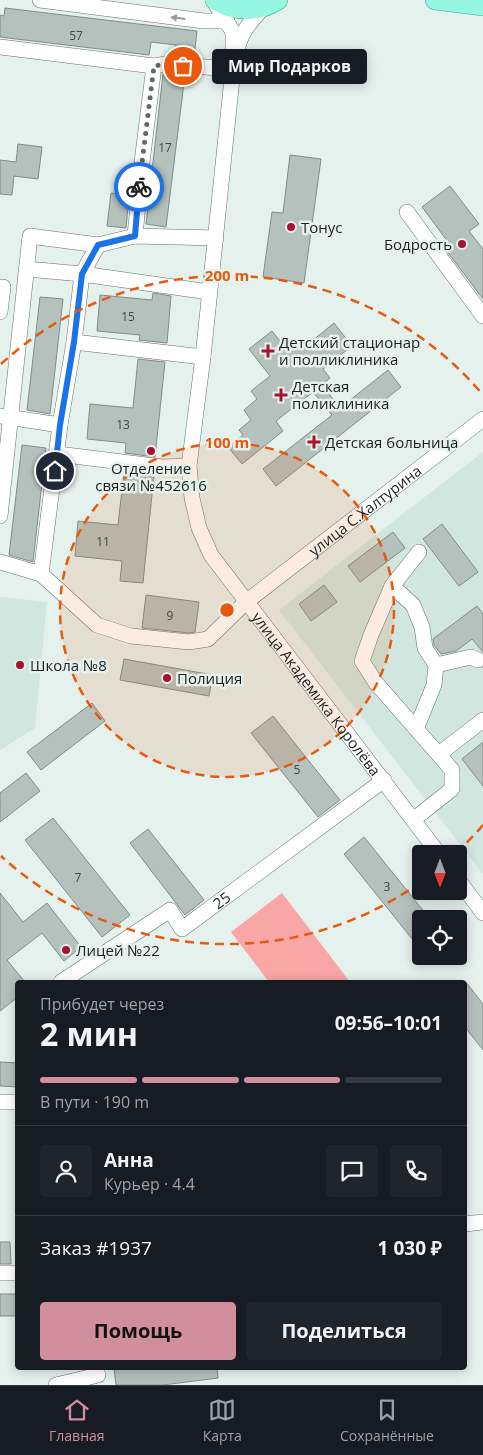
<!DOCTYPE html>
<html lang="ru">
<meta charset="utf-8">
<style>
body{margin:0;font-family:"Open Sans",sans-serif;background:#20242c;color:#f1f3f6;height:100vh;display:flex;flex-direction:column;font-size:19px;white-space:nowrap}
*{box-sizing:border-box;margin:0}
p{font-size:16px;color:#9ea1a6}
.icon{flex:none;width:28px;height:28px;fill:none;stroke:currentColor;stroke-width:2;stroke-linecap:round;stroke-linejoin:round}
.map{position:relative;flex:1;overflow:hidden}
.drawer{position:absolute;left:15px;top:980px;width:452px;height:390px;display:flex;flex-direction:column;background:#171b24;border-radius:5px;box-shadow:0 2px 12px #0003}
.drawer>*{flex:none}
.needle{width:32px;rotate:180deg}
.tools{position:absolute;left:412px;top:845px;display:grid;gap:10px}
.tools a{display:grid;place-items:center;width:55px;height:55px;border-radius:5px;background:#171b24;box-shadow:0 2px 12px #0003;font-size:25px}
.pin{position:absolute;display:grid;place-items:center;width:42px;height:42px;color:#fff;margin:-21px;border:2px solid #fff;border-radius:50%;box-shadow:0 1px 5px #0007}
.courier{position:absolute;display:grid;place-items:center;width:50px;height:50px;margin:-25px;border:4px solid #1a73e8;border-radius:50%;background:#fff;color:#222;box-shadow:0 1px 6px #0007}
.bubble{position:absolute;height:35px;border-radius:5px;background:#171b24;box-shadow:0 2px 12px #0003;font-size:16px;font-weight:700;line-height:35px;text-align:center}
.overview em{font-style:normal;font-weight:700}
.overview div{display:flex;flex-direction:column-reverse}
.overview{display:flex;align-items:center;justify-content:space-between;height:85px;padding:0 25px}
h1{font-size:32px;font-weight:700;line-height:38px}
.bar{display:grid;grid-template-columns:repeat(4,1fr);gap:8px 5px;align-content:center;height:60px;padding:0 25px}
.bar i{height:6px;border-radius:4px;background:#363941}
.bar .current{background:#d18e9c}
.bar p{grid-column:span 4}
.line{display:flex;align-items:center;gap:12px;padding:0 25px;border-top:1px solid #363941}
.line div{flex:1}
.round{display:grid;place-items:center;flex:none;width:52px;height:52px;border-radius:5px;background:#20242c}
.action{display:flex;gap:10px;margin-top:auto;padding:10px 25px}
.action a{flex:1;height:58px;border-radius:5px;background:#d18e9c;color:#111;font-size:20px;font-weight:700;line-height:58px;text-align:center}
.action a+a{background:#20242c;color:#f1f3f6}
.tab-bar{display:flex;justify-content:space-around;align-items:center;height:70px;border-top:1px solid #363941;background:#171b24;font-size:14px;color:#9ea1a6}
.tab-bar a{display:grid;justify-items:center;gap:2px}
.tab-bar .current{color:#d18e9c}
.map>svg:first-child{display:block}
</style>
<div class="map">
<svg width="483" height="1385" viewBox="0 0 483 1385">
<rect width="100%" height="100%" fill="#e4f1ed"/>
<!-- built -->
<g fill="#d0e6df">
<polygon points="483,452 483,874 279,610"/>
<polygon points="0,597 47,602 35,728 0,750"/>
</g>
<!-- green -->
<polygon fill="#f8a6a6" points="282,893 350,982 269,982 231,932"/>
<!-- building -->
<g fill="#b4c1bc" stroke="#808d89">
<polygon points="5,8 197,31 194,57 174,55 176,45 151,42 149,55 0,37 0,15 4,16"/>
<polygon points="163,74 185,75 166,227 146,224"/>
<polygon points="18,144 42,147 38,179 14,176 12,195 0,194 0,160 16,162"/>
<polygon points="290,155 321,159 304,283 263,277 272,212 283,213"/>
<polygon points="450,186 479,224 469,231 483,249 483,299 443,246 448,242 422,207"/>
<polygon points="111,193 129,195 126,228 107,226"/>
<polygon points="153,293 171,296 167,343 139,340 140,335 97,331 100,295 152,300"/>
<polygon points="40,297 63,299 50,414 27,410"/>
<polygon points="334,323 352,346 323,369 330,378 322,385 340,408 388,370 401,387 276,486 263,469 332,415 313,392 276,421 283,431 242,464 228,447 243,435 239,430 251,420 244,410 257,399 251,391 270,376 249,349 272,331 284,346 294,339 302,349"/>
<polygon points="138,359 165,362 155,457 125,453 126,443 87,439 90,404 133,408"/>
<polygon points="22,445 46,448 33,562 9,555"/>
<polygon points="124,472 154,475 143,583 120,581 122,561 75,556 78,521 118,525"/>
<polygon points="442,524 478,572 459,586 423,539"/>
<polygon points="393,532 405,548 360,582 348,566"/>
<polygon points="324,585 337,602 311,621 299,604"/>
<polygon points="146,595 199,602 195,632 189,633 142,628"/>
<polygon points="477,606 483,614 483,652 472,639 456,651 441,654 434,645 433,639"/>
<polygon points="124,659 213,675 209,696 120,680"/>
<polygon points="92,703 105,721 41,770 27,752"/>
<polygon points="273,716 340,800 318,817 251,733"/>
<polygon points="483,742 483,786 462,759"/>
<polygon points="26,773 40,791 0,822 0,793"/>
<polygon points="53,818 130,915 102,937 25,840"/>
<polygon points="148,829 204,900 185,915 130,843"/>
<polygon points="364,837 430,919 421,919 421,950 344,854"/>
<polygon points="0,893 23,922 47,903 81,947 64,961 42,933 7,960 25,982 18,982 18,997 0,1011"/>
<polygon points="465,981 483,1004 483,1050 465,1027"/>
<polygon points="0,1062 18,1063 18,1087 0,1086"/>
<polygon points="0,1242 10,1242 11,1264 0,1264"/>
<rect x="0" y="1294" width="18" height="22"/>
<polygon points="114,1368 217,1368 218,1378 163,1385 116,1385"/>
</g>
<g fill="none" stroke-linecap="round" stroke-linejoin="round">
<defs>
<g id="minor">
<polyline points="40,0 204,21 227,21"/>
<path id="s1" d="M213,0L233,32V69L203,357L189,466L192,498L199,528L211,555L439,854"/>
<polyline points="0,47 154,66 164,64 233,69"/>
<path d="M237,51C240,33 251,21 263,8"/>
<polyline points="407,212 483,316"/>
<polyline points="135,236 142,162 154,66"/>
<polyline points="27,269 82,274 209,292"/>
<polyline points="0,287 3,287 0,312"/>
<polyline points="74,342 203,357"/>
<polyline points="0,416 60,425"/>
<polyline points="58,454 162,467 189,466"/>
<polyline points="0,516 30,236 98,245"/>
<path id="s2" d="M0,562L41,574L97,625L131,636L189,642L208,639L246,602L483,419"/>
<polyline points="41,574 60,425 74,342 82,274 98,245 135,236 216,238"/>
<polyline points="392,586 413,605 422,627 425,648 436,665 434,685 416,729"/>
<polyline points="436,665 471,657 478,660"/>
<polyline points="439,754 483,720"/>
<polyline points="413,820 452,789 452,770 376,683 362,661 371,635 392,586 419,552"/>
<polyline points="459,881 483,913"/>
<path id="s3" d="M61,982L170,910L182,929L384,780"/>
<polyline points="0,1102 18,1102"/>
<polyline points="465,1224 483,1222"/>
<polyline points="0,1273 18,1273"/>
<polyline points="56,1385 98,1375"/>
</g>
<g id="major">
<path d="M215,0C235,12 258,13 278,0"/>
<polyline points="435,0 483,6"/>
</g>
</defs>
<!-- minor casing -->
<use href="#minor" stroke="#64706c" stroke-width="16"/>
<!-- major casing -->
<use href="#major" stroke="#3da991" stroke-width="20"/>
<!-- minor -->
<use href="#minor" stroke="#fff" stroke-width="15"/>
<!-- major -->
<use href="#major" stroke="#95f7e2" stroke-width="19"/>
</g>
<!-- one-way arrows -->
<defs><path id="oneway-solid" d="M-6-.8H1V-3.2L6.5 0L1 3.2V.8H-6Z" transform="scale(1.25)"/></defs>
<use fill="#999b9b" href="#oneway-solid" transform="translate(178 18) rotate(-173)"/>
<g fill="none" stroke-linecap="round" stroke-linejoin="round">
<!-- done -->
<polyline stroke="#626a68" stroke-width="5" stroke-dasharray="0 9" points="139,187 154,66 164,64 183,66"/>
<!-- route -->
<polyline stroke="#1a73e8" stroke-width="6" points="55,471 60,425 74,342 82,274 98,245 135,236 139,187"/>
</g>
<!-- distance rings -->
<circle cx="227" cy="610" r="167" fill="#e8590c" fill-opacity=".12"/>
<g fill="none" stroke="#e8590c" stroke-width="2.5" stroke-dasharray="9 6">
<circle cx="227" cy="610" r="167"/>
<path d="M483 825A334 334 0 0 1 457 852M421 882A334 334 0 0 1 1 856M1 364A334 334 0 0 1 483 395"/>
</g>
<!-- markers -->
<g fill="#a9122f" stroke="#e4f1ed" stroke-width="2">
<circle cx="291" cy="227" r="5"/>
<circle cx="462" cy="244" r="5"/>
<path d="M265.5 343.5h5v5h5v5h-5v5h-5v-5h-5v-5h5z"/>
<path d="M278.5 387.5h5v5h5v5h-5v5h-5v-5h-5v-5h5z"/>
<path d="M311.5 434.5h5v5h5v5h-5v5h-5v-5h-5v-5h5z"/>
<circle cx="151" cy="451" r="5"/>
<circle cx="20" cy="665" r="5"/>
<circle cx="167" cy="678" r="5"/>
<circle cx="66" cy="950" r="5"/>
</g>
<g text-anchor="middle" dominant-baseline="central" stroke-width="5" stroke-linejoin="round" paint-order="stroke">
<!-- number labels -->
<g font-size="12" fill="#424947">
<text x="76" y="35">57</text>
<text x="165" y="147">17</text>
<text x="128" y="316">15</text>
<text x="123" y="424">13</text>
<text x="103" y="541">11</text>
<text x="170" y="615">9</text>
<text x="297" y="769">5</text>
<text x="78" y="877">7</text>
<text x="387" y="886">3</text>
</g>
<!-- poi labels -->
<g font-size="15" fill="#1c2120" stroke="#e4f1ed" text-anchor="start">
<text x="301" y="227">Тонус</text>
<text x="452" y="244" text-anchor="end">Бодрость</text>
<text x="279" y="342">Детский стационар<tspan x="279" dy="17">и полликлиника</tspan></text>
<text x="292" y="386">Детская<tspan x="292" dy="17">поликлиника</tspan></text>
<text x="325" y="442">Детская больница</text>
<text x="151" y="468" text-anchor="middle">Отделение<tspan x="151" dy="17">связи №452616</tspan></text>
<text x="30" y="665">Школа №8</text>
<text x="177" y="678">Полиция</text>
<text x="76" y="950">Лицей №22</text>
</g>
<!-- street labels -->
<g font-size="15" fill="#1c2120" stroke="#e4f1ed">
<text stroke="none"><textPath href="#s2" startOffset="435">улица С.Халтурина</textPath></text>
<text stroke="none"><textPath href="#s1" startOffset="741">улица Академика Королёва</textPath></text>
<text stroke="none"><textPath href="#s3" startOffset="202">25</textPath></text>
</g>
</g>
<circle cx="227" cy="610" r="8" fill="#e8590c" stroke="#e4f1ed" stroke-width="2.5"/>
<g font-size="15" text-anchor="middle" font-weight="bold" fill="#e8590c" stroke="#e4f1ed" stroke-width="5" stroke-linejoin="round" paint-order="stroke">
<text x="227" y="281">200 m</text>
<text x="227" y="448">100 m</text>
</g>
</svg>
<div class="tools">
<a><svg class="needle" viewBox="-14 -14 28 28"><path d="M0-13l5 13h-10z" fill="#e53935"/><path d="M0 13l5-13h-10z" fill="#9ea1a6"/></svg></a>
<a><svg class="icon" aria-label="locate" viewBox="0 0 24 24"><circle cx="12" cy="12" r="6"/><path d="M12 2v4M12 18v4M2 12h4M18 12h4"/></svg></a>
</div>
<div class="pin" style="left:183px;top:66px;background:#ea580c"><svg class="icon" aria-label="bag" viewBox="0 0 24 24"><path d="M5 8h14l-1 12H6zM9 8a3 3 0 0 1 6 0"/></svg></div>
<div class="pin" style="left:55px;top:471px;background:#1f2937"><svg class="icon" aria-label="home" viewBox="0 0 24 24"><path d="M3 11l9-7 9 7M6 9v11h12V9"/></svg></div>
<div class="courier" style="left:139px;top:187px"><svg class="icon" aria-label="bike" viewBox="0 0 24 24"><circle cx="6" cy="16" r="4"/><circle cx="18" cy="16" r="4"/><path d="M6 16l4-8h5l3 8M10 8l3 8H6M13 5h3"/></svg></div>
<div class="bubble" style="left:212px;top:49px;width:155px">Мир Подарков</div>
<section class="drawer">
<div class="overview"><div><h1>2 мин</h1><p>Прибудет через</p></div><em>09:56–10:01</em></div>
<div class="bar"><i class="current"></i><i class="current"></i><i class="current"></i><i></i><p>В пути · 190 m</p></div>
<div class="line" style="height:90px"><a class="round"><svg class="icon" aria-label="person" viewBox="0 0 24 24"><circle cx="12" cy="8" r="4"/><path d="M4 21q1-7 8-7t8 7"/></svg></a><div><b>Анна</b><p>Курьер · 4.4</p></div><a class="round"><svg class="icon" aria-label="chat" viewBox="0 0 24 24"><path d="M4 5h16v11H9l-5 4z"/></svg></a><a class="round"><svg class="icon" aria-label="phone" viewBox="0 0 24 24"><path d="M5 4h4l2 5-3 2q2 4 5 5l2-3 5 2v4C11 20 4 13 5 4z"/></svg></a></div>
<div class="line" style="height:65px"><div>Заказ #1937</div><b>1 030 ₽</b></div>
<div class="action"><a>Помощь</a><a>Поделиться</a></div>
</section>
</div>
<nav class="tab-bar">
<a class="current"><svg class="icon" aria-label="home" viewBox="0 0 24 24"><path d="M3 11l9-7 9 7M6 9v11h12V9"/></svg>Главная</a>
<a><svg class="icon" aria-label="map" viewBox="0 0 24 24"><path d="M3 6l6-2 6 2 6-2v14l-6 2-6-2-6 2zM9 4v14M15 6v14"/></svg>Карта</a>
<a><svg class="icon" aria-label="saved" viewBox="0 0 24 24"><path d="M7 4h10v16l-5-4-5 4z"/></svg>Сохранённые</a>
</nav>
